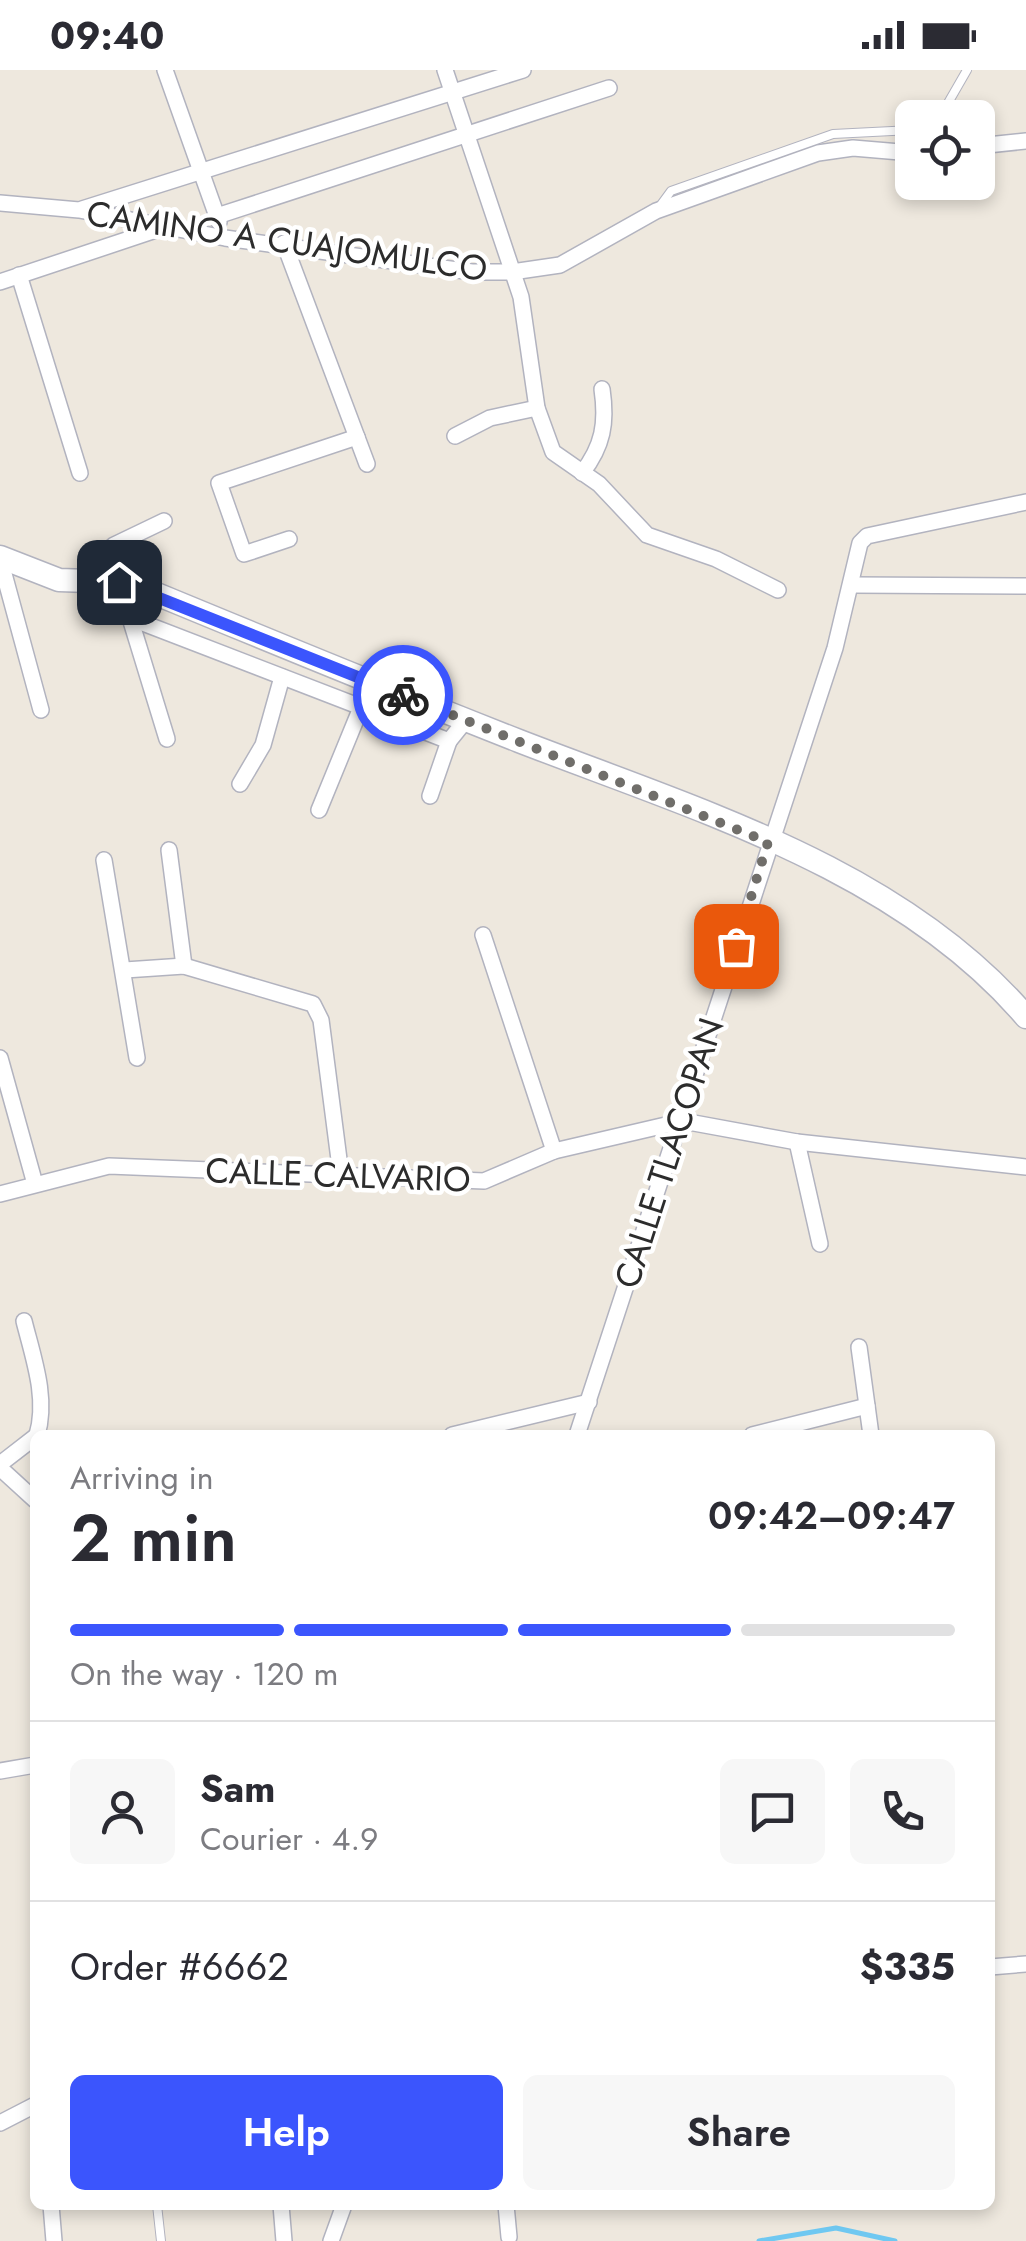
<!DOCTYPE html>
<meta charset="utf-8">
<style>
body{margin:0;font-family:Jost,sans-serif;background:#f7f7f7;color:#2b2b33;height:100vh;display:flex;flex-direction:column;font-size:38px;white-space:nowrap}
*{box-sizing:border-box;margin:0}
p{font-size:32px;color:#7c7c81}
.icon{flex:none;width:55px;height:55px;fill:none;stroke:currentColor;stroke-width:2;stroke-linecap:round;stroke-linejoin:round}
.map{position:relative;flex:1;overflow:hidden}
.sheet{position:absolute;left:30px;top:1360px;width:965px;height:780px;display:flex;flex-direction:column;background:#fff;border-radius:15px;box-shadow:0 5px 15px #0003}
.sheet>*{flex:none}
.controls{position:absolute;left:895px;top:30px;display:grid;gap:20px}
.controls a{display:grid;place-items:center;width:100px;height:100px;border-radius:15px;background:#fff;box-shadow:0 5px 15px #0003;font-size:50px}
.pin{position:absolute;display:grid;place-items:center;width:85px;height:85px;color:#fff;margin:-42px;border-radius:20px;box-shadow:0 5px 15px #0006}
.courier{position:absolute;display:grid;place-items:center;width:100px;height:100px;margin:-50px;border:8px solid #3b55fd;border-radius:50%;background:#fff;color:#222;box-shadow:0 2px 12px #0007}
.summary em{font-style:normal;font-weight:600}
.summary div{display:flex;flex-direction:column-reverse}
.summary{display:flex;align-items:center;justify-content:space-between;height:170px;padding:0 40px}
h1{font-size:65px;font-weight:600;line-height:75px}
.bar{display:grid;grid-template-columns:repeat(4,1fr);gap:15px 10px;align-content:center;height:120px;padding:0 40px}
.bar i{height:12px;border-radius:8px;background:#e1e1e2}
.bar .active{background:#3b55fd}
.bar p{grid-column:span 4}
.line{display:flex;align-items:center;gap:25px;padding:0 40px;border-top:2px solid #e1e1e2}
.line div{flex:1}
.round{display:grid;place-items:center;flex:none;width:105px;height:105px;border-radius:15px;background:#f7f7f7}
.button{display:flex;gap:20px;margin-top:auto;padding:20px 40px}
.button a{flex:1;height:115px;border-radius:15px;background:#3b55fd;color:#fff;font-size:40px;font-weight:600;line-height:115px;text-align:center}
.button a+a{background:#f7f7f7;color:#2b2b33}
.status{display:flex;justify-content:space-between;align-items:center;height:70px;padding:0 50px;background:#fff;direction:ltr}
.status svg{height:28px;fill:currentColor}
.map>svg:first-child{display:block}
</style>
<div class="status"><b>09:40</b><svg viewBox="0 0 49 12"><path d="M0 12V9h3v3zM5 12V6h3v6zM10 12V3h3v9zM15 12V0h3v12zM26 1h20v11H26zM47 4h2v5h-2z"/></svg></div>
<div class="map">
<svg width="1026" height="2171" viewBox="0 0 1026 2171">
<rect width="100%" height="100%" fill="#eee8de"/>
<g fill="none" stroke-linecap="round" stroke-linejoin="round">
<!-- stream -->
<polyline stroke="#6fc8f1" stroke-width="5" points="759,2171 836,2158 895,2171"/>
<defs>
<g id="lane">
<polyline points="930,48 948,33 967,0"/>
<polyline points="660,136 671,121 833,64 912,60"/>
<polyline points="157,2135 161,2171"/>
</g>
<g id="street">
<polyline points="165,0 219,152"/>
<polyline points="445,0 521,227 537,338 553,382 599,414 647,465 716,489 778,520"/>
<polyline points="978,76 1026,71"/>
<polyline points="0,133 79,140 225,168 472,202 512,202 560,195 656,141 818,83 853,78 912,83"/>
<polyline points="82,139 523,0"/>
<polyline points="217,146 609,18"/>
<polyline points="284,173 367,394"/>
<polyline points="19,205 80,403"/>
<polyline points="0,212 162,158"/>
<polyline points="455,366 490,348 537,338"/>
<path d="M582,403C603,376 607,353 602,319"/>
<path d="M164,451L114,475L96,491C95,517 110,533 130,548L449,671L466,650"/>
<polyline points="289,469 244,484 219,413 357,367"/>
<polyline points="0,489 41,640"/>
<polyline points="853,515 1026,516"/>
<polyline points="130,548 167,669"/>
<polyline points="240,714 263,675 282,607"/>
<polyline points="430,726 449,671"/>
<polyline points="319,740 360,640"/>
<polyline points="169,780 184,896"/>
<polyline points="104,790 137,988"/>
<polyline points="483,865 554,1081"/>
<polyline points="125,900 184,896 313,934 321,950 341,1105"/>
<polyline points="0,988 35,1114"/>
<polyline points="797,1072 820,1174"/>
<polyline points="0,1124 109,1096 484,1111 554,1081 683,1051 797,1072 1026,1097"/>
<path d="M24,1251C33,1287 48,1328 37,1365"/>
<polyline points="859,1277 871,1365"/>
<polyline points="452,1365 589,1332"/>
<polyline points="577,1365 835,578 860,473 867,466 1026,432"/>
<polyline points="752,1365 867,1336"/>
<polyline points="0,1394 35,1367"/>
<polyline points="0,1398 35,1430"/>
<polyline points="0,1701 35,1695"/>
<polyline points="990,1897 1026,1894"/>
<polyline points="0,2053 35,2035"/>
<polyline points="51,2135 54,2171"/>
<polyline points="281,2135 284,2171"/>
<polyline points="506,2135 509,2167"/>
<polyline points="331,2171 344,2135"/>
</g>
<path id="secondary" d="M0,487L59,510L119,512L154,523C275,573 397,623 519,671C694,739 900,799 1026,947"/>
</defs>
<!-- lane casing -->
<use href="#lane" stroke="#b2b3bf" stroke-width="10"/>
<!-- street casing -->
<use href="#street" stroke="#b2b3bf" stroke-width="18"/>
<!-- secondary casing -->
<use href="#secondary" stroke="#b2b3bf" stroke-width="25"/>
<!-- lane -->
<use href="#lane" stroke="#fff" stroke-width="8"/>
<!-- street -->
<use href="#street" stroke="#fff" stroke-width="15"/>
<!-- secondary -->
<use href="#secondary" stroke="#fff" stroke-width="22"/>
</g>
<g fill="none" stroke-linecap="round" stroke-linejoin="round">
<!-- done -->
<polyline stroke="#706e6a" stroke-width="10" stroke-dasharray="0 18" points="403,625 768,772 736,876"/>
<!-- route -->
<polyline stroke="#3b55fd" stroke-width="12" points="119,512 403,625"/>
</g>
<g text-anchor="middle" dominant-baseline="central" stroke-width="9" stroke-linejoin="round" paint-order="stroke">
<!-- street labels -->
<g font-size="35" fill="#2c2c2c" stroke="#fff">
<text transform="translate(287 171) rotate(8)">CAMINO A CUAJOMULCO</text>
<text transform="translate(669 1083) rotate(-72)">CALLE TLACOPAN</text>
<text transform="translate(338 1105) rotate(2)">CALLE CALVARIO</text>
</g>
</g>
</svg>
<div class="controls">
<a><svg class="icon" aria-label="locate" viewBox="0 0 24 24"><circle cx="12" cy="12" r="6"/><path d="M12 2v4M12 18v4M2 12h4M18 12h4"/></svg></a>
</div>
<div class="pin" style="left:736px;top:876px;background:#ea580c"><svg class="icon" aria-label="bag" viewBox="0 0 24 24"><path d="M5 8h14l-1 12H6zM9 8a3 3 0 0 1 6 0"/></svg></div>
<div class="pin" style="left:119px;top:512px;background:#1f2937"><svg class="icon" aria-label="home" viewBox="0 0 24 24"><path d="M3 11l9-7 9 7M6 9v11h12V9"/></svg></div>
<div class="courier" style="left:403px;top:625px"><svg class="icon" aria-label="bike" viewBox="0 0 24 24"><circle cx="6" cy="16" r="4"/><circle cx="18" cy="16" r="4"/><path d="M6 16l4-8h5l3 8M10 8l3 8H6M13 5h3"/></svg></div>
<section class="sheet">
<div class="summary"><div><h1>2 min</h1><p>Arriving in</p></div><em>09:42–09:47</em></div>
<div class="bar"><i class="active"></i><i class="active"></i><i class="active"></i><i></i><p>On the way · 120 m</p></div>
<div class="line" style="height:180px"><a class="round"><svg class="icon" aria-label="person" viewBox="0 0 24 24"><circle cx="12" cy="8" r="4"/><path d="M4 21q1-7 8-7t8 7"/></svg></a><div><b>Sam</b><p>Courier · 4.9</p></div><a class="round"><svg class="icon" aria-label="chat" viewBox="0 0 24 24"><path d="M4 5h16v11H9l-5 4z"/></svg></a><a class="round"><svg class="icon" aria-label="phone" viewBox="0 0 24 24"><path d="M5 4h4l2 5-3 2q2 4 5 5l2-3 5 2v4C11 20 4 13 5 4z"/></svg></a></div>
<div class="line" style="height:130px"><div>Order #6662</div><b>$335</b></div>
<div class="button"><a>Help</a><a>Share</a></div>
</section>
</div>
